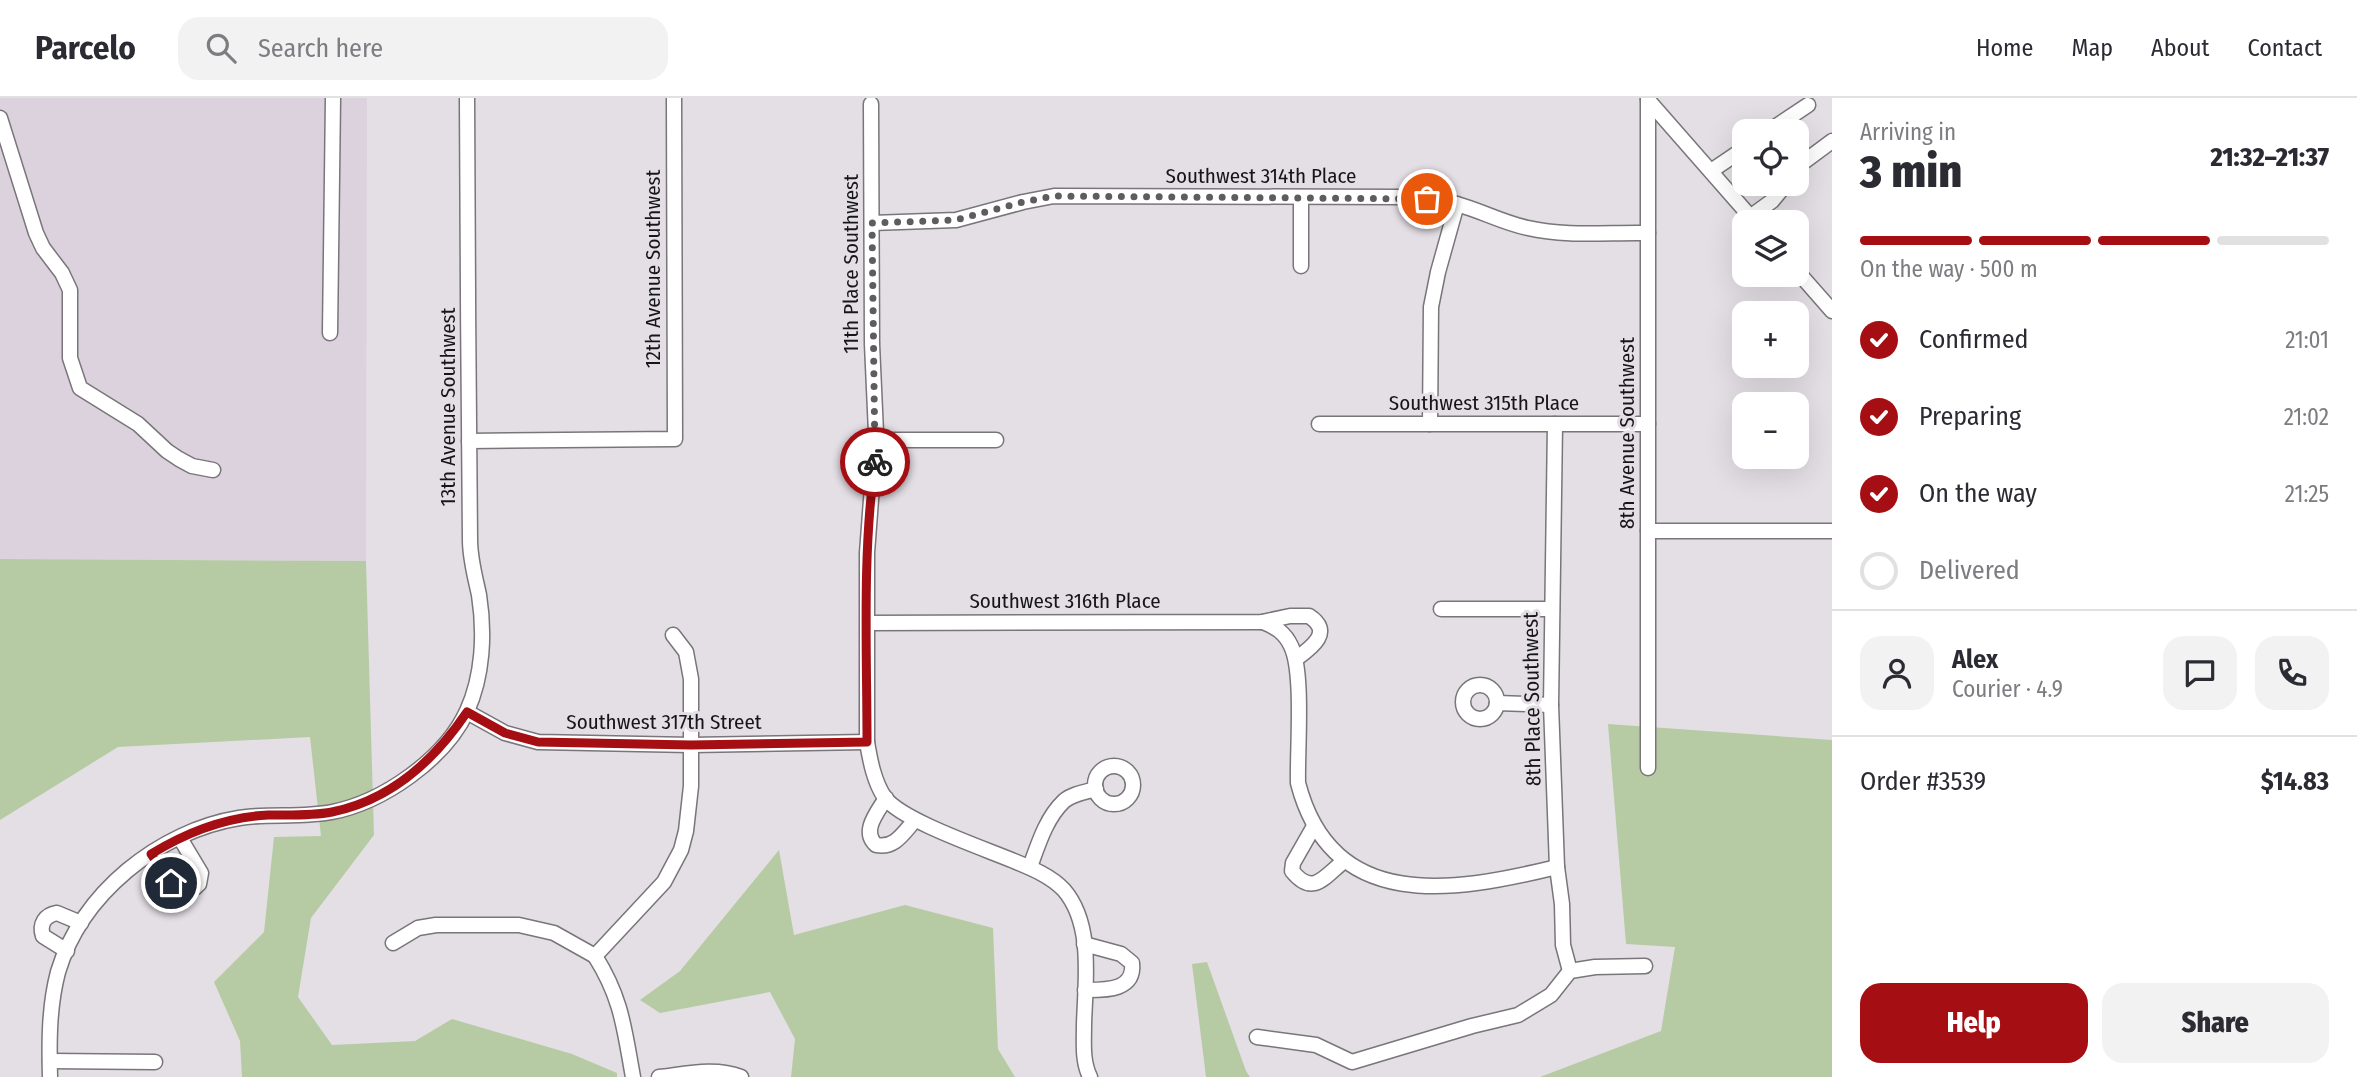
<!DOCTYPE html>
<meta charset="utf-8">
<style>
body{margin:0;font-family:"Fira Sans Condensed",sans-serif;background:#f2f2f3;color:#2b2b33;height:100vh;display:flex;flex-direction:column;font-size:26px;white-space:nowrap}
*{box-sizing:border-box;margin:0}
p{font-size:23px;color:#7c7c81}
.icon{flex:none;width:38px;height:38px;fill:none;stroke:currentColor;stroke-width:2;stroke-linecap:round;stroke-linejoin:round}
.map{position:relative;flex:1;overflow:hidden}
.drawer{display:flex;flex-direction:column;background:#fff;width:525px}
.drawer>*{flex:none}
.buttons{position:absolute;left:1732px;top:21px;display:grid;gap:14px}
.buttons a{display:grid;place-items:center;width:77px;height:77px;border-radius:14px;background:#fff;box-shadow:0 7px 28px #0002;font-size:35px}
.pin{position:absolute;display:grid;place-items:center;width:60px;height:60px;color:#fff;margin:-30px;border:4px solid #fff;border-radius:50%;box-shadow:0 2px 7px #0007}
.courier{position:absolute;display:grid;place-items:center;width:70px;height:70px;margin:-35px;border:5px solid #a50e13;border-radius:50%;background:#fff;color:#222;box-shadow:0 2px 9px #0007}
.headline em{font-style:normal;font-weight:800}
.headline div{display:flex;flex-direction:column-reverse}
.headline{display:flex;align-items:center;justify-content:space-between;height:119px;padding:0 28px}
h1{font-size:46px;font-weight:800;line-height:52px}
.bar{display:grid;grid-template-columns:repeat(4,1fr);gap:10px 7px;align-content:center;height:84px;padding:0 28px}
.bar i{height:9px;border-radius:5px;background:#e1e1e2}
.bar .on{background:#a50e13}
.bar p{grid-column:span 4}
.line{display:flex;align-items:center;gap:18px;padding:0 28px;border-top:2px solid #e1e1e2}
.line div{flex:1}
.round{display:grid;place-items:center;flex:none;width:74px;height:74px;border-radius:21px;background:#f2f2f3}
ol{padding:0 28px;list-style:none}
li{display:flex;align-items:center;gap:21px;height:77px}
li p{margin-inline-start:auto}
li .icon{padding:7px;border-radius:50%;background:#a50e13;color:#fff;stroke-width:4}
li:last-child{color:#7c7c81}
li i{width:38px;height:38px;border:4px solid #e1e1e2;border-radius:50%}
.button{display:flex;gap:14px;margin-top:auto;padding:14px 28px}
.button a{flex:1;height:80px;border-radius:21px;background:#a50e13;color:#fff;font-size:28px;font-weight:800;line-height:80px;text-align:center}
.button a+a{background:#f2f2f3;color:#2b2b33}
header{display:flex;align-items:center;gap:42px;box-sizing:border-box;height:98px;padding:0 35px;background:#fff;border-bottom:2px solid #e1e1e2}
header strong{font-size:33px}
nav{display:flex;gap:38px;margin-inline-start:auto;font-size:24px}
.search{width:490px;height:63px;background:#f2f2f3;display:flex;align-items:center;gap:18px;box-sizing:border-box;padding:0 24px;border-radius:21px;color:#7c7c81;font-size:26px}
main{display:flex;flex:1;min-height:0}
.map>svg:first-child{display:block}
</style>
<header>
<strong>Parcelo</strong>
<div class="search"><svg class="icon" aria-label="search" viewBox="0 0 24 24"><circle cx="10" cy="10" r="6"/><path d="M15 15l6 6"/></svg>Search here</div>
<nav><a>Home</a><a>Map</a><a>About</a><a>Contact</a></nav>
</header>
<main>
<div class="map">
<svg width="1832" height="979" viewBox="0 0 1832 979">
<rect width="100%" height="100%" fill="#e4dfe5"/>
<!-- built -->
<polygon fill="#dbd2de" points="0,0 367,0 366,463 0,461"/>
<!-- green -->
<g fill="#b6cba3">
<polygon points="0,461 366,463 374,737 311,820 298,899 332,947 415,943 452,921 572,956 617,975 617,979 242,979 240,943 214,884 264,834 274,739 321,738 310,639 118,649 0,722"/>
<polygon points="1608,626 1832,642 1832,979 1540,979 1661,933 1675,849 1626,846"/>
<polygon points="779,752 794,837 905,807 993,830 998,951 1015,979 791,979 795,941 770,894 660,915 640,902 680,873"/>
<polygon points="1207,864 1246,973 1250,979 1206,979 1192,866"/>
</g>
<g fill="none" stroke-linecap="round" stroke-linejoin="round">
<defs>
<g id="minor">
<polyline points="1648,2 1755,124"/>
<path d="M871,6L872,246L876,335L867,455V644C870,662 874,684 885,700C903,723 983,750 1014,763C1031,770 1051,778 1064,792C1094,827 1085,885 1084,927C1084,944 1082,963 1090,979"/>
<polyline points="0,20 36,135 43,150 62,175 70,192 70,260 80,290 138,326 167,353 179,361 192,368 213,372"/>
<polyline points="1769,33 1808,7"/>
<polyline points="1797,69 1832,43"/>
<polyline points="1711,73 1745,50"/>
<polyline points="1301,99 1301,168"/>
<polyline points="1750,119 1772,103 1786,86"/>
<path d="M872,125L956,122L1023,104L1054,98L1401,99C1419,100 1438,101 1456,106C1480,112 1503,125 1528,130C1567,139 1609,134 1648,135"/>
<polyline points="1797,173 1832,213"/>
<polyline points="330,235 333,0"/>
<polyline points="1319,326 1648,326"/>
<polyline points="1430,326 1431,209 1438,174 1457,106"/>
<polyline points="1555,326 1551,607 1557,769 1562,806 1563,847 1570,873"/>
<polyline points="875,342 996,342"/>
<polyline points="469,343 675,341 674,0"/>
<polyline points="1648,433 1832,433"/>
<polyline points="1441,511 1552,511"/>
<path d="M1263,524C1276,529 1285,535 1291,548C1304,574 1297,653 1298,685C1332,816 1454,794 1557,769"/>
<path d="M868,525L1262,524L1290,518H1309C1334,534 1311,550 1296,561"/>
<circle cx="1480" cy="604" r="17"/>
<polyline points="1497,605 1551,607"/>
<polyline points="467,614 505,635 538,644 691,647 867,644"/>
<circle cx="1114" cy="687" r="19"/>
<polyline points="1648,670 1648,0"/>
<path d="M886,700C877,715 861,733 876,747C895,751 904,734 915,722"/>
<path d="M1313,730L1293,765L1292,773C1313,799 1324,779 1344,763"/>
<path d="M151,756L174,790C184,795 192,794 199,786L201,775L180,740"/>
<path d="M1030,769C1038,747 1046,720 1064,703C1072,696 1085,694 1096,691"/>
<polyline points="393,845 418,830 436,827 519,827 554,835 595,858"/>
<path d="M1084,846L1121,856L1132,865C1135,893 1105,892 1085,892"/>
<path d="M67,853L43,838C39,826 45,817 57,815L81,825"/>
<polyline points="1257,939 1316,947 1352,964 1472,928 1518,917 1551,897 1570,873 1595,869 1645,868"/>
<polyline points="50,963 155,964"/>
<path d="M50,979C49,944 49,908 58,874C81,796 159,733 239,720C269,715 301,720 332,714C383,704 445,661 467,613C483,578 485,535 479,497C475,478 470,461 470,442C468,295 468,147 467,0"/>
<path d="M633,979C624,930 622,901 595,858L664,784L681,752L686,733L691,688V581L686,554L673,537"/>
<path d="M659,979C686,976 715,969 741,979"/>
</g>
</defs>
<!-- minor casing -->
<use href="#minor" stroke="#79757b" stroke-width="17"/>
<!-- minor -->
<use href="#minor" stroke="#fff" stroke-width="14"/>
</g>
<g fill="none" stroke-linecap="round" stroke-linejoin="round">
<!-- done -->
<polyline stroke="#5e5c5f" stroke-width="7" stroke-dasharray="0 12.6" points="875,364 872,125 956,122 1023,104 1054,98 1427,101"/>
<!-- route -->
<path stroke="#a50e13" stroke-width="9" d="M171,785L151,756C187,734 225,719 268,717C289,717 311,718 332,714C391,702 434,663 467,614L505,635L538,644L691,647L867,644C867,551 862,457 875,364"/>
</g>
<g text-anchor="middle" dominant-baseline="central" stroke-width="6" stroke-linejoin="round" paint-order="stroke">
<!-- street labels -->
<g font-size="21" fill="#161517" stroke="#e4dfe5">
<text x="1261" y="78">Southwest 314th Place</text>
<text transform="translate(851 166) rotate(-90)">11th Place Southwest</text>
<text transform="translate(653 171) rotate(-90)">12th Avenue Southwest</text>
<text x="1484" y="305">Southwest 315th Place</text>
<text transform="translate(448 309) rotate(-90)">13th Avenue Southwest</text>
<text transform="translate(1627 335) rotate(-90)">8th Avenue Southwest</text>
<text x="1065" y="503">Southwest 316th Place</text>
<text transform="translate(1532 601) rotate(-91)">8th Place Southwest</text>
<text x="664" y="624">Southwest 317th Street</text>
</g>
</g>
</svg>
<div class="buttons">
<a><svg class="icon" aria-label="locate" viewBox="0 0 24 24"><circle cx="12" cy="12" r="6"/><path d="M12 2v4M12 18v4M2 12h4M18 12h4"/></svg></a>
<a><svg class="icon" aria-label="layers" viewBox="0 0 24 24"><path d="M12 4l9 5-9 5-9-5zM3 14l9 5 9-5"/></svg></a>
<a>+</a>
<a>−</a>
</div>
<div class="pin" style="left:1427px;top:101px;background:#ea580c"><svg class="icon" aria-label="bag" viewBox="0 0 24 24"><path d="M5 8h14l-1 12H6zM9 8a3 3 0 0 1 6 0"/></svg></div>
<div class="pin" style="left:171px;top:785px;background:#1f2937"><svg class="icon" aria-label="home" viewBox="0 0 24 24"><path d="M3 11l9-7 9 7M6 9v11h12V9"/></svg></div>
<div class="courier" style="left:875px;top:364px"><svg class="icon" aria-label="bike" viewBox="0 0 24 24"><circle cx="6" cy="16" r="4"/><circle cx="18" cy="16" r="4"/><path d="M6 16l4-8h5l3 8M10 8l3 8H6M13 5h3"/></svg></div>
</div>
<section class="drawer">
<div class="headline"><div><h1>3 min</h1><p>Arriving in</p></div><em>21:32–21:37</em></div>
<div class="bar"><i class="on"></i><i class="on"></i><i class="on"></i><i></i><p>On the way · 500 m</p></div>
<ol>
<li><svg class="icon" aria-label="check" viewBox="0 0 24 24"><path d="M5 12l5 5 9-10"/></svg>Confirmed<p>21:01</p></li>
<li><svg class="icon" aria-label="check" viewBox="0 0 24 24"><path d="M5 12l5 5 9-10"/></svg>Preparing<p>21:02</p></li>
<li><svg class="icon" aria-label="check" viewBox="0 0 24 24"><path d="M5 12l5 5 9-10"/></svg>On the way<p>21:25</p></li>
<li><i></i>Delivered</li>
</ol>
<div class="line" style="height:126px"><a class="round"><svg class="icon" aria-label="person" viewBox="0 0 24 24"><circle cx="12" cy="8" r="4"/><path d="M4 21q1-7 8-7t8 7"/></svg></a><div><b>Alex</b><p>Courier · 4.9</p></div><a class="round"><svg class="icon" aria-label="chat" viewBox="0 0 24 24"><path d="M4 5h16v11H9l-5 4z"/></svg></a><a class="round"><svg class="icon" aria-label="phone" viewBox="0 0 24 24"><path d="M5 4h4l2 5-3 2q2 4 5 5l2-3 5 2v4C11 20 4 13 5 4z"/></svg></a></div>
<div class="line" style="height:91px"><div>Order #3539</div><b>$14.83</b></div>
<div class="button"><a>Help</a><a>Share</a></div>
</section>
</main>
